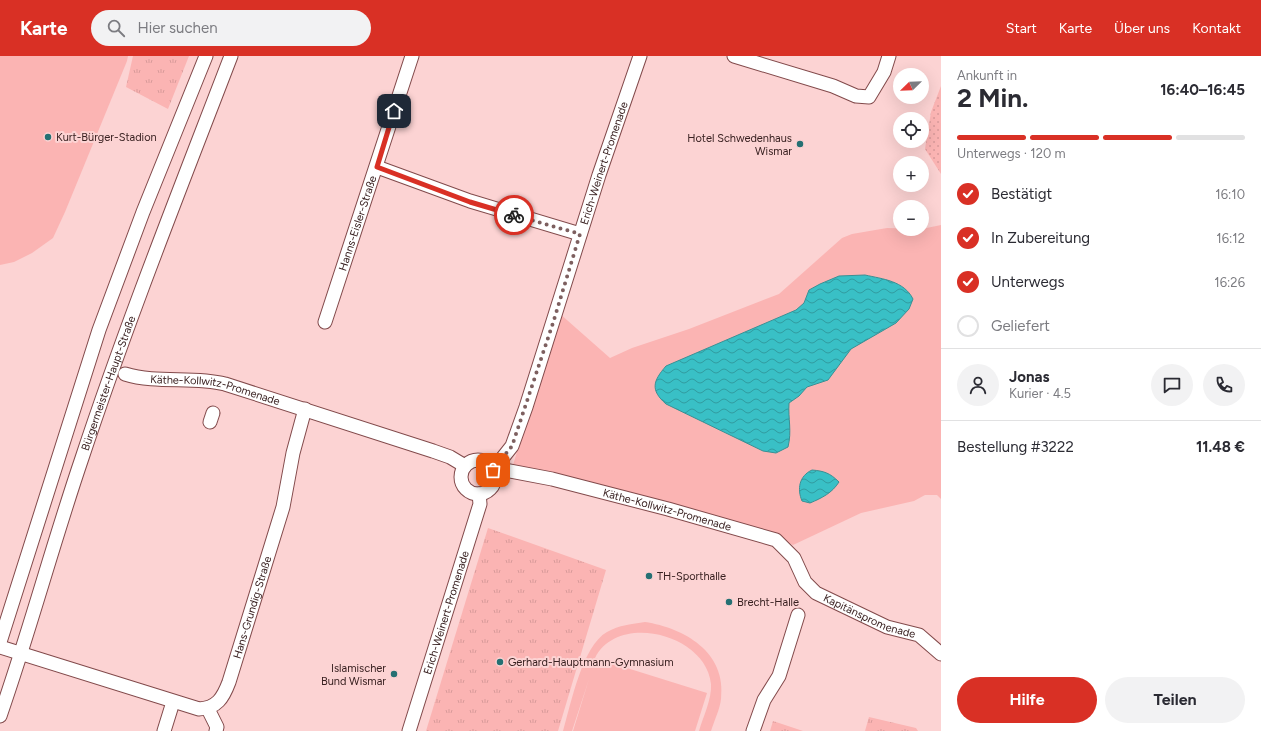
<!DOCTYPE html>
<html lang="de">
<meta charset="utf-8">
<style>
body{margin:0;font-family:Figtree,sans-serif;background:#f2f2f3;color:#2b2b33;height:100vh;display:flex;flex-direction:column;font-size:15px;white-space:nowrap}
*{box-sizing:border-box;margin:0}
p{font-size:13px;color:#7c7c81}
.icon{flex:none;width:22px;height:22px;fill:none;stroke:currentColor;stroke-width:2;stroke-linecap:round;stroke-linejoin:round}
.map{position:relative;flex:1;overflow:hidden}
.sheet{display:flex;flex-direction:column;background:#fff;width:320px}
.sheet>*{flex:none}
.needle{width:26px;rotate:247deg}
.buttons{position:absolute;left:893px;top:12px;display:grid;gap:8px}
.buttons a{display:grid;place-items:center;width:36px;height:36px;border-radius:50%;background:#fff;box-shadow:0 4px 16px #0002;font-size:20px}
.pin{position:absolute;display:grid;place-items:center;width:34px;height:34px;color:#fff;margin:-17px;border-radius:8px;box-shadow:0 2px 6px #0006}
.courier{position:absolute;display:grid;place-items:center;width:40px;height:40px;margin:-20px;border:3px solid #d93025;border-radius:50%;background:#fff;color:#222;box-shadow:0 1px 5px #0007}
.head em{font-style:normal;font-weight:700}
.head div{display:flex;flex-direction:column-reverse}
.head{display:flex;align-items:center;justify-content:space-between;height:68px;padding:0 16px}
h1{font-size:26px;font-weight:700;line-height:30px}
.bar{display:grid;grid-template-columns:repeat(4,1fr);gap:6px 4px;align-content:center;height:48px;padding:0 16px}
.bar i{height:5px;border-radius:3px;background:#e1e1e2}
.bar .current{background:#d93025}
.bar p{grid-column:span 4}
.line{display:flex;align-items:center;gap:10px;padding:0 16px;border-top:1px solid #e1e1e2}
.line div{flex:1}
.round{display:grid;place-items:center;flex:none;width:42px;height:42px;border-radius:21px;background:#f2f2f3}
ol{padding:0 16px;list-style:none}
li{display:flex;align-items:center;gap:12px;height:44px}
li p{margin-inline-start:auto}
li .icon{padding:4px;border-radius:50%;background:#d93025;color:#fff;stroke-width:4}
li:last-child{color:#7c7c81}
li i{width:22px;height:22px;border:2px solid #e1e1e2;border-radius:50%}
.primary-button{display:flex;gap:8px;margin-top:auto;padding:8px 16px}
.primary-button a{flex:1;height:46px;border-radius:24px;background:#d93025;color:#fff;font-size:16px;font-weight:700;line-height:46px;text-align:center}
.primary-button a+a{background:#f2f2f3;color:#2b2b33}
header{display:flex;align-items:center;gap:24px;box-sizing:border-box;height:56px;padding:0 20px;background:#d93025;color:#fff}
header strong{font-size:19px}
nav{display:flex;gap:22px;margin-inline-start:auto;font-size:14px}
.search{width:280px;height:36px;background:#f2f2f3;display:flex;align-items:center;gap:10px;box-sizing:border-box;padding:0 14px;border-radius:22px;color:#7c7c81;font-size:15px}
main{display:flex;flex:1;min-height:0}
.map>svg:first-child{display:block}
</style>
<header>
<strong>Karte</strong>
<div class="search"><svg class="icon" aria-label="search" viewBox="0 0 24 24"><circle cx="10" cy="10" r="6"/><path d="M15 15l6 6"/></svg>Hier suchen</div>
<nav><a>Start</a><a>Karte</a><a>Über uns</a><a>Kontakt</a></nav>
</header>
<main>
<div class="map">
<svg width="941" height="675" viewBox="0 0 941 675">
<defs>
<pattern id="grass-tufts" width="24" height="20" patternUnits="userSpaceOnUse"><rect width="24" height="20" fill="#fbb4b3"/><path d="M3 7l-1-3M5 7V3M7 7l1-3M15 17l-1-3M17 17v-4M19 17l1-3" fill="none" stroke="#d89a9a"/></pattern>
<pattern id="garden-dots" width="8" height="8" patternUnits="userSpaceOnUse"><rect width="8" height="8" fill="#fbb4b3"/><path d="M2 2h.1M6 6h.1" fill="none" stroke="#d89a9a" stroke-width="1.8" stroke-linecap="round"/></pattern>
<pattern id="water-waves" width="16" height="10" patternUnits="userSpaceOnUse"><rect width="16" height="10" fill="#39c0c6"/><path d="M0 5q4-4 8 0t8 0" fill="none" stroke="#319ca0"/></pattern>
</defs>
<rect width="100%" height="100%" fill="#fcd3d3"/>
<!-- grass -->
<g fill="url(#grass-tufts)">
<polygon points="133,0 189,0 168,53 126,31"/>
<polygon points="488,472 606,514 558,675 426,675"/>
<polygon points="869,661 916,672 918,675 865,675"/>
<polygon points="773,665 803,675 770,675"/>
</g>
<!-- park -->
<g fill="#fbb4b3">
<polygon points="0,0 128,0 127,5 65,156 53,182 32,197 14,206 0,209"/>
<polygon points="941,169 941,443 937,439 925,439 914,445 861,457 793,489 770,478 513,409 559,257 610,302 632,292 689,273 779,238 842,182 852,178 887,172 922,173"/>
<path d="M645,566C684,572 727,596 721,643C720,653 714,665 711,675H699C703,661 712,643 711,628C706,578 618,556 595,602L707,637L695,675H573L589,623L572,675H563C571,648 582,590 607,576C619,569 632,568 645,566Z"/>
</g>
<!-- garden -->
<polygon fill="url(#garden-dots)" points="941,30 941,118 925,93 931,56"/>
<!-- water -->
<g fill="url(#water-waves)" stroke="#399094">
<path d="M865,219C883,223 904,225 913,243L909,253L896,267L851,293L828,324L807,331L799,340L789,347C788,363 792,375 788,391L776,397L763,395L666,348C650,334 653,325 666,310L796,254L804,247L809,234L820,228L839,220Z"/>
<path d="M812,414C824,415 830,417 839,426C832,437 822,442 810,447L802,445C797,433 799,420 812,414Z"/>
</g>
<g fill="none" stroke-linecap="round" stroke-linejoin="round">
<defs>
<g id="minor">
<polyline points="734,0 833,30 856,40 869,41 884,16 889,0"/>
<polyline points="377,111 470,145 580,178"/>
<path id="s1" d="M325,266L412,0"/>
<path id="s2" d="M125,318C157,328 193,320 225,328L433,395L450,401L465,410"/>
<polyline points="210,366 213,357"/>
<circle cx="478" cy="421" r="17"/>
<path id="s3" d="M493,414H505L552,423L668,453L776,484L794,502L805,526L816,537L887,571L919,579L941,598"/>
<path id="s4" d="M493,414L512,390L526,351L599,119L640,0"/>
<polyline points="0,586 99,274 143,156 206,0"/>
<path id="s5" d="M0,591L199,653C217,652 223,642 229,626L283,451L293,397L305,353"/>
<polyline points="208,653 217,671 216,675"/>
<path id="s6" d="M0,660C30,574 53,487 82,402C127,266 180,133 231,0"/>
<polyline points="164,675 173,646"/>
<path id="s7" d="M409,675L480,448L479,438"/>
<polyline points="753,675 764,644 779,620 798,559"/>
</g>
</defs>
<!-- minor casing -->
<use href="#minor" stroke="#824a4b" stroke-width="15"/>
<!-- minor -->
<use href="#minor" stroke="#fff" stroke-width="13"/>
</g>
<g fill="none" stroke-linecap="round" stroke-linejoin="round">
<!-- done -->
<polyline stroke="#7d5f5f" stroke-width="4" stroke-dasharray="0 7.2" points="493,414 512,390 553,267 580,178 514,159"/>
<!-- route -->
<polyline stroke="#d93025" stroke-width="5" points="394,55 377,111 470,146 514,159"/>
</g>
<!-- markers -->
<g fill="#257073" stroke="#fcd3d3" stroke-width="1.5">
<circle cx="48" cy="81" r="4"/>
<circle cx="800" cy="88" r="4"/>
<circle cx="649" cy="520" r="4"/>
<circle cx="729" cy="546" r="4"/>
<circle cx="500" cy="606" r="4"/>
<circle cx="394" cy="618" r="4"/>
</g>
<g text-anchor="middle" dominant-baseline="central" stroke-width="4" stroke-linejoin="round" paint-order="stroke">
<!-- poi labels -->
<g font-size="11" fill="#392121" stroke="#fcd3d3" text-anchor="start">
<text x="56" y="81">Kurt-Bürger-Stadion</text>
<text x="792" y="82" text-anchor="end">Hotel Schwedenhaus<tspan x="792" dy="13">Wismar</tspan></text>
<text x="657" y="520">TH-Sporthalle</text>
<text x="737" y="546">Brecht-Halle</text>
<text x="508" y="606">Gerhard-Hauptmann-Gymnasium</text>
<text x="386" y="612" text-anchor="end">Islamischer<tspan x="386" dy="13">Bund Wismar</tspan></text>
</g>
<!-- street labels -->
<g font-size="11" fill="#392121" stroke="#fcd3d3">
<text stroke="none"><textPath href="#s4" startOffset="328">Erich-Weinert-Promenade</textPath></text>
<text stroke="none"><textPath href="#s1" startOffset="104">Hanns-Eisler-Straße</textPath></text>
<text stroke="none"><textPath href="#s6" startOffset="350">Bürgermeister-Haupt-Straße</textPath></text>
<text stroke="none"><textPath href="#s2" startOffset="92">Käthe-Kollwitz-Promenade</textPath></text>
<text stroke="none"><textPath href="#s3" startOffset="179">Käthe-Kollwitz-Promenade</textPath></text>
<text stroke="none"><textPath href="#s5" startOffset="330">Hans-Grundig-Straße</textPath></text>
<text stroke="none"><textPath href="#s7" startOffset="124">Erich-Weinert-Promenade</textPath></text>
<text stroke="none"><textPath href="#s3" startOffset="418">Kapitänspromenade</textPath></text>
</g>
</g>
</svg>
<div class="buttons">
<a><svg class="needle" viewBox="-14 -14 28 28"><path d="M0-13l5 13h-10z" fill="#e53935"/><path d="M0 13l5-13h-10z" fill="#7c7c81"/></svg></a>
<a><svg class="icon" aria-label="locate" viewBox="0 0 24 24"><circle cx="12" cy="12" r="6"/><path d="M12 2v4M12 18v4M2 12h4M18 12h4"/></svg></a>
<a>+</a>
<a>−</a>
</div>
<div class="pin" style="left:493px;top:414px;background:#ea580c"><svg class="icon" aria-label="bag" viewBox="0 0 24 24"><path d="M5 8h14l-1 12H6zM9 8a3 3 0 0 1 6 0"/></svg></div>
<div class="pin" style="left:394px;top:55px;background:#1f2937"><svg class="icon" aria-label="home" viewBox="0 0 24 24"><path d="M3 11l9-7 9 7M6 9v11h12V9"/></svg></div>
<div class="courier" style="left:514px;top:159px"><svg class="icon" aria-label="bike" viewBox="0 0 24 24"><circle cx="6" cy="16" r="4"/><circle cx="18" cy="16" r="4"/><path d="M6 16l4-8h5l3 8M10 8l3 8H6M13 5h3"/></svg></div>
</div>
<section class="sheet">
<div class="head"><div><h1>2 Min.</h1><p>Ankunft in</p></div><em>16:40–16:45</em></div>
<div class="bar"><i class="current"></i><i class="current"></i><i class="current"></i><i></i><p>Unterwegs · 120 m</p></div>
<ol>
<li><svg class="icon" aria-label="check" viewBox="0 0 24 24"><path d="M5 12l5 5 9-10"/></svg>Bestätigt<p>16:10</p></li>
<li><svg class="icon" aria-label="check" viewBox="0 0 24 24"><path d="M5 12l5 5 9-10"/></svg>In Zubereitung<p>16:12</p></li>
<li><svg class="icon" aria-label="check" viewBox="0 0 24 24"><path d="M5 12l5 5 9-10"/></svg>Unterwegs<p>16:26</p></li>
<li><i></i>Geliefert</li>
</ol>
<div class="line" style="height:72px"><a class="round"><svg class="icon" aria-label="person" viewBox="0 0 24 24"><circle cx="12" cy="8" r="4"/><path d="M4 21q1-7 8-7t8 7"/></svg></a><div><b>Jonas</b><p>Kurier · 4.5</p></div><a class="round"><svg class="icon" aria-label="chat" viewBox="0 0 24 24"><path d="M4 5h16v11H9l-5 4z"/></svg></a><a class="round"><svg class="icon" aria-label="phone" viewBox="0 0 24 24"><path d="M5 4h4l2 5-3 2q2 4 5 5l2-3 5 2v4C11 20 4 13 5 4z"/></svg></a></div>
<div class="line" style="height:52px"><div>Bestellung #3222</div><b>11.48 €</b></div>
<div class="primary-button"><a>Hilfe</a><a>Teilen</a></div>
</section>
</main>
